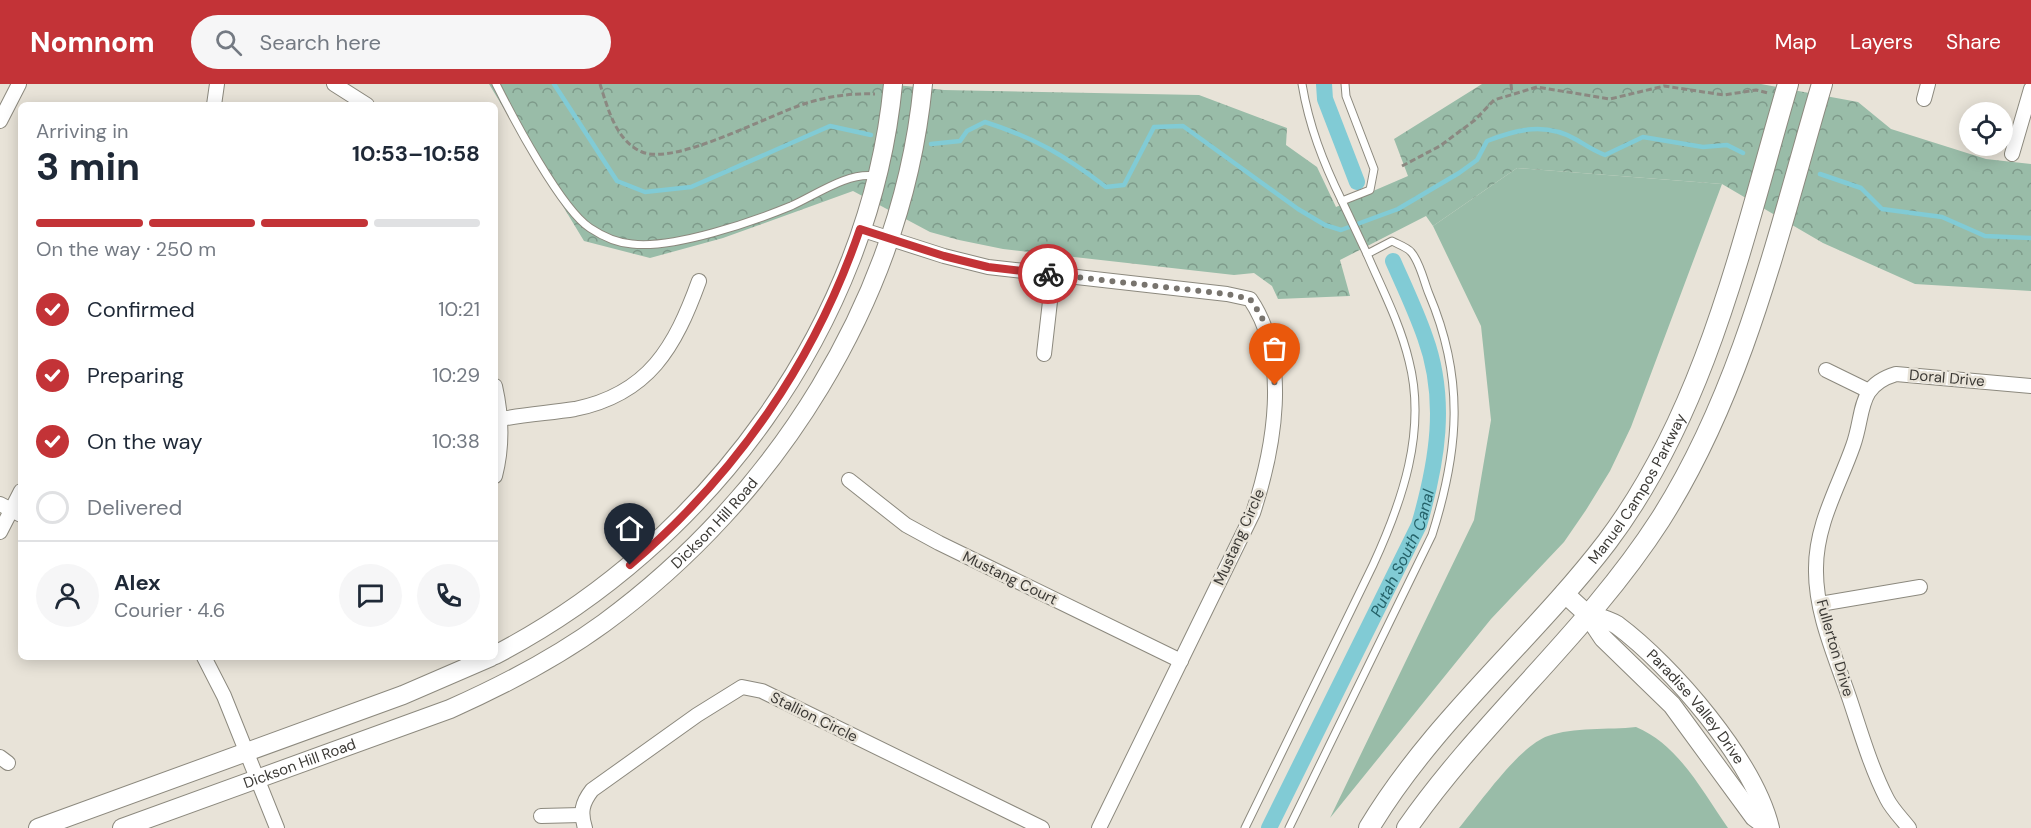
<!DOCTYPE html>
<meta charset="utf-8">
<style>
body{margin:0;font-family:"DM Sans",sans-serif;background:#f6f6f7;color:#1f2937;height:100vh;display:flex;flex-direction:column;font-size:22px;white-space:nowrap}
*{box-sizing:border-box;margin:0}
p{font-size:20px;color:#747a83}
.icon{flex:none;width:33px;height:33px;fill:none;stroke:currentColor;stroke-width:2;stroke-linecap:round;stroke-linejoin:round}
.map{position:relative;flex:1;overflow:hidden}
.side{position:absolute;left:18px;top:18px;width:480px;height:558px;display:flex;flex-direction:column;background:#fff;border-radius:9px;box-shadow:0 3px 15px #0003}
.side>*{flex:none}
.fabs{position:absolute;left:1959px;top:18px;display:grid;gap:12px}
.fabs a{display:grid;place-items:center;width:54px;height:54px;border-radius:50%;background:#fff;box-shadow:0 3px 15px #0003;font-size:30px}
.pin{position:absolute;display:grid;place-items:center;width:51px;height:51px;color:#fff;margin:-62px -26px;border-radius:50% 50% 50% 0;rotate:-45deg;box-shadow:0 0 6px #0007}
.pin .icon{rotate:45deg}
.courier{position:absolute;display:grid;place-items:center;width:60px;height:60px;margin:-30px;border:4px solid #c33337;border-radius:50%;background:#fff;color:#222;box-shadow:0 2px 8px #0007}
.head em{font-style:normal;font-weight:700}
.head div{display:flex;flex-direction:column-reverse}
.head{display:flex;align-items:center;justify-content:space-between;height:102px;padding:0 18px}
h1{font-size:39px;font-weight:700;line-height:45px}
.bar{display:grid;grid-template-columns:repeat(4,1fr);gap:9px 6px;align-content:center;height:72px;padding:0 18px}
.bar i{height:8px;border-radius:4px;background:#e0e1e3}
.bar .current{background:#c33337}
.bar p{grid-column:span 4}
.line{display:flex;align-items:center;gap:15px;padding:0 18px;border-top:2px solid #e0e1e3}
.line div{flex:1}
.round{display:grid;place-items:center;flex:none;width:63px;height:63px;border-radius:32px;background:#f6f6f7}
ol{padding:0 18px;list-style:none}
li{display:flex;align-items:center;gap:18px;height:66px}
li p{margin-inline-start:auto}
li .icon{padding:6px;border-radius:50%;background:#c33337;color:#fff;stroke-width:4}
li:last-child{color:#747a83}
li i{width:33px;height:33px;border:3px solid #e0e1e3;border-radius:50%}
header{display:flex;align-items:center;gap:36px;box-sizing:border-box;height:84px;padding:0 30px;background:#c33337;color:#fff}
header strong{font-size:28px}
nav{display:flex;gap:33px;margin-inline-start:auto;font-size:21px}
.search{width:420px;height:54px;background:#f6f6f7;display:flex;align-items:center;gap:15px;box-sizing:border-box;padding:0 21px;border-radius:33px;color:#747a83;font-size:22px}
.map>svg:first-child{display:block}
</style>
<header>
<strong>Nomnom</strong>
<div class="search"><svg class="icon" aria-label="search" viewBox="0 0 24 24"><circle cx="10" cy="10" r="6"/><path d="M15 15l6 6"/></svg>Search here</div>
<nav><a>Map</a><a>Layers</a><a>Share</a></nav>
</header>
<div class="map">
<svg width="2031" height="744" viewBox="0 0 2031 744">
<defs>
<pattern id="forest-crowns" width="20" height="18" patternUnits="userSpaceOnUse" patternTransform="scale(1.5)"><rect width="20" height="18" fill="#99bca8"/><path d="M2 6a3 3 0 1 1 6 0M12 15a3 3 0 1 1 6 0" fill="none" stroke="#7e9a8a"/></pattern>
</defs>
<rect width="100%" height="100%" fill="#e8e3d8"/>
<!-- green -->
<g fill="#99bca8">
<polygon points="1517,84 1722,100 1631,343 1610,387 1586,426 1564,458 1491,535 1330,734 1474,436 1491,336 1481,242 1433,142"/>
<path d="M1636,643C1679,661 1702,707 1728,744H1459C1480,719 1519,662 1548,652C1573,643 1609,646 1636,643Z"/>
</g>
<!-- forest -->
<polygon fill="url(#forest-crowns)" points="489,0 887,0 944,6 1199,11 1287,44 1286,61 1317,83 1336,123 1408,92 1394,55 1482,0 1761,0 1858,18 1891,45 1986,75 2031,80 2031,207 1915,200 1823,159 1722,100 1517,84 1433,142 1426,132 1340,176 1350,212 1278,215 1272,202 1254,189 1234,191 1003,165 959,156 930,148 853,107 723,154 650,174 584,157"/>
<g fill="none" stroke-linecap="round" stroke-linejoin="round">
<!-- stream -->
<g stroke="#81cbd5" stroke-width="4.5">
<polyline points="554,0 617,97 645,108 691,103 830,42 871,51"/>
<path d="M931,60L960,57L967,47L985,38C1035,54 1064,71 1106,103L1124,101L1154,43L1183,42L1298,125L1325,141L1341,146L1398,125L1459,89L1477,76L1487,57C1518,45 1546,38 1577,56C1587,62 1594,67 1605,71L1643,53L1703,63L1727,61L1743,69"/>
<polyline points="1820,90 1861,104 1882,125 1942,133 1985,152 2031,154"/>
</g>
<!-- canal -->
<g stroke="#81cbd5" stroke-width="16">
<polyline points="1324,0 1325,15 1357,98"/>
<path id="s1" d="M1269,744L1419,441C1437,379 1448,316 1425,253C1416,227 1404,202 1393,177"/>
</g>
<defs>
<g id="service">
<path d="M496,0C513,34 561,125 590,144C602,152 618,159 632,160C674,165 752,138 791,122C816,111 847,88 875,92"/>
<path d="M1302,0C1309,42 1323,78 1342,117"/>
<path d="M1245,744L1373,481C1402,418 1427,347 1409,277C1400,239 1382,205 1367,170"/>
<path d="M1289,744L1432,451C1459,366 1465,295 1429,210C1424,198 1420,178 1411,168C1407,163 1397,160 1392,157L1367,170L1342,117L1370,106L1374,85L1346,12L1345,0"/>
</g>
<g id="minor">
<polyline points="334,0 367,21"/>
<polyline points="1924,15 1928,0"/>
<polyline points="214,21 217,0"/>
<polyline points="0,37 19,0"/>
<polyline points="2012,70 2031,5"/>
<path d="M860,145L944,172L988,183L1227,210L1250,215C1291,275 1274,365 1253,429L1099,744"/>
<polyline points="1044,270 1053,191"/>
<polyline points="1826,286 1869,307"/>
<path d="M495,302C502,333 503,361 495,392"/>
<path d="M502,335C526,330 550,329 575,325C649,310 675,263 699,197"/>
<polyline points="849,396 906,441 939,459 1181,577"/>
<polyline points="0,420 21,431"/>
<polyline points="0,448 21,407"/>
<polyline points="1820,520 1920,503"/>
<polyline points="204,573 224,612 277,744"/>
<polyline points="0,673 8,679"/>
<polyline points="541,732 581,731"/>
<path d="M585,744C580,728 582,719 592,706L697,631L742,603L762,607L1042,744"/>
<path d="M1909,744C1902,735 1892,725 1887,715C1871,684 1861,649 1850,616C1836,574 1815,529 1816,484C1816,440 1839,402 1853,362C1865,329 1856,302 1896,290L2031,302"/>
</g>
<g id="tertiary">
<polyline points="1564,509 1587,530 1603,554 1672,621 1754,733 1769,744"/>
<path id="s2" d="M1587,530C1597,533 1609,536 1617,541C1672,582 1754,677 1770,744"/>
<path d="M495,571C707,461 870,241 893,0"/>
<polyline points="38,744 403,611 491,573"/>
<path id="s3" d="M122,744L450,625C504,601 556,574 604,539C776,413 902,215 923,0"/>
</g>
<g id="secondary">
<path id="s4" d="M1369,744C1433,637 1532,556 1607,458C1707,325 1742,157 1788,0"/>
<path d="M1407,744C1483,635 1588,548 1660,436C1744,304 1778,149 1822,0"/>
</g>
</defs>
<!-- service casing -->
<use href="#service" stroke="#8c897e" stroke-width="9"/>
<!-- minor casing -->
<use href="#minor" stroke="#8c897e" stroke-width="16"/>
<!-- tertiary casing -->
<use href="#tertiary" stroke="#8c897e" stroke-width="20"/>
<!-- secondary casing -->
<use href="#secondary" stroke="#8c897e" stroke-width="22"/>
<!-- path -->
<g stroke="#8b8881" stroke-width="3" stroke-dasharray="6 3" stroke-linecap="butt">
<path d="M600,0C608,25 616,57 642,68C676,82 770,30 807,19C829,12 853,9 875,10"/>
<polyline points="1511,0 1512,9"/>
<polyline points="1402,82 1440,62 1475,36 1494,16 1537,3 1610,15 1664,2 1724,11 1756,6 1768,9"/>
</g>
<!-- service -->
<use href="#service" stroke="#fff" stroke-width="7"/>
<!-- minor -->
<use href="#minor" stroke="#fff" stroke-width="14"/>
<!-- tertiary -->
<use href="#tertiary" stroke="#fff" stroke-width="18"/>
<!-- secondary -->
<use href="#secondary" stroke="#fff" stroke-width="20"/>
</g>
<g fill="none" stroke-linecap="round" stroke-linejoin="round">
<!-- done -->
<polyline stroke="#78746e" stroke-width="6" stroke-dasharray="0 10.8" points="1048,190 1227,210 1250,215 1262,233 1275,301"/>
<!-- route -->
<path stroke="#c33337" stroke-width="8" d="M630,481C736,391 815,277 860,145L944,172L988,183L1048,190"/>
</g>
<g text-anchor="middle" dominant-baseline="central" stroke-width="5" stroke-linejoin="round" paint-order="stroke">
<!-- street labels -->
<g font-size="15" fill="#3b3935" stroke="#e8e3d8">
<text transform="translate(1947 294) rotate(5)">Doral Drive</text>
<text stroke="none"><textPath href="#s4" startOffset="434">Manuel Campos Parkway</textPath></text>
<text stroke="none"><textPath href="#s3" startOffset="675">Dickson Hill Road</textPath></text>
<text transform="translate(1239 453) rotate(-66)">Mustang Circle</text>
<text transform="translate(1010 494) rotate(26)">Mustang Court</text>
<text transform="translate(1835 564) rotate(74)">Fullerton Drive</text>
<text stroke="none"><textPath href="#s2" startOffset="146">Paradise Valley Drive</textPath></text>
<text transform="translate(814 633) rotate(26)">Stallion Circle</text>
<text stroke="none"><textPath href="#s3" startOffset="189">Dickson Hill Road</textPath></text>
</g>
<!-- water labels -->
<g font-size="16" font-style="italic" fill="#246168" stroke="#e8e3d8">
<text stroke="none"><textPath href="#s1" startOffset="306">Putah South Canal</textPath></text>
</g>
</g>
</svg>
<div class="fabs">
<a><svg class="icon" aria-label="locate" viewBox="0 0 24 24"><circle cx="12" cy="12" r="6"/><path d="M12 2v4M12 18v4M2 12h4M18 12h4"/></svg></a>
</div>
<div class="pin" style="left:1275px;top:301px;background:#ea580c"><svg class="icon" aria-label="bag" viewBox="0 0 24 24"><path d="M5 8h14l-1 12H6zM9 8a3 3 0 0 1 6 0"/></svg></div>
<div class="pin" style="left:630px;top:481px;background:#1f2937"><svg class="icon" aria-label="home" viewBox="0 0 24 24"><path d="M3 11l9-7 9 7M6 9v11h12V9"/></svg></div>
<div class="courier" style="left:1048px;top:190px"><svg class="icon" aria-label="bike" viewBox="0 0 24 24"><circle cx="6" cy="16" r="4"/><circle cx="18" cy="16" r="4"/><path d="M6 16l4-8h5l3 8M10 8l3 8H6M13 5h3"/></svg></div>
<section class="side">
<div class="head"><div><h1>3 min</h1><p>Arriving in</p></div><em>10:53–10:58</em></div>
<div class="bar"><i class="current"></i><i class="current"></i><i class="current"></i><i></i><p>On the way · 250 m</p></div>
<ol>
<li><svg class="icon" aria-label="check" viewBox="0 0 24 24"><path d="M5 12l5 5 9-10"/></svg>Confirmed<p>10:21</p></li>
<li><svg class="icon" aria-label="check" viewBox="0 0 24 24"><path d="M5 12l5 5 9-10"/></svg>Preparing<p>10:29</p></li>
<li><svg class="icon" aria-label="check" viewBox="0 0 24 24"><path d="M5 12l5 5 9-10"/></svg>On the way<p>10:38</p></li>
<li><i></i>Delivered</li>
</ol>
<div class="line" style="height:108px"><a class="round"><svg class="icon" aria-label="person" viewBox="0 0 24 24"><circle cx="12" cy="8" r="4"/><path d="M4 21q1-7 8-7t8 7"/></svg></a><div><b>Alex</b><p>Courier · 4.6</p></div><a class="round"><svg class="icon" aria-label="chat" viewBox="0 0 24 24"><path d="M4 5h16v11H9l-5 4z"/></svg></a><a class="round"><svg class="icon" aria-label="phone" viewBox="0 0 24 24"><path d="M5 4h4l2 5-3 2q2 4 5 5l2-3 5 2v4C11 20 4 13 5 4z"/></svg></a></div>
</section>
</div>
